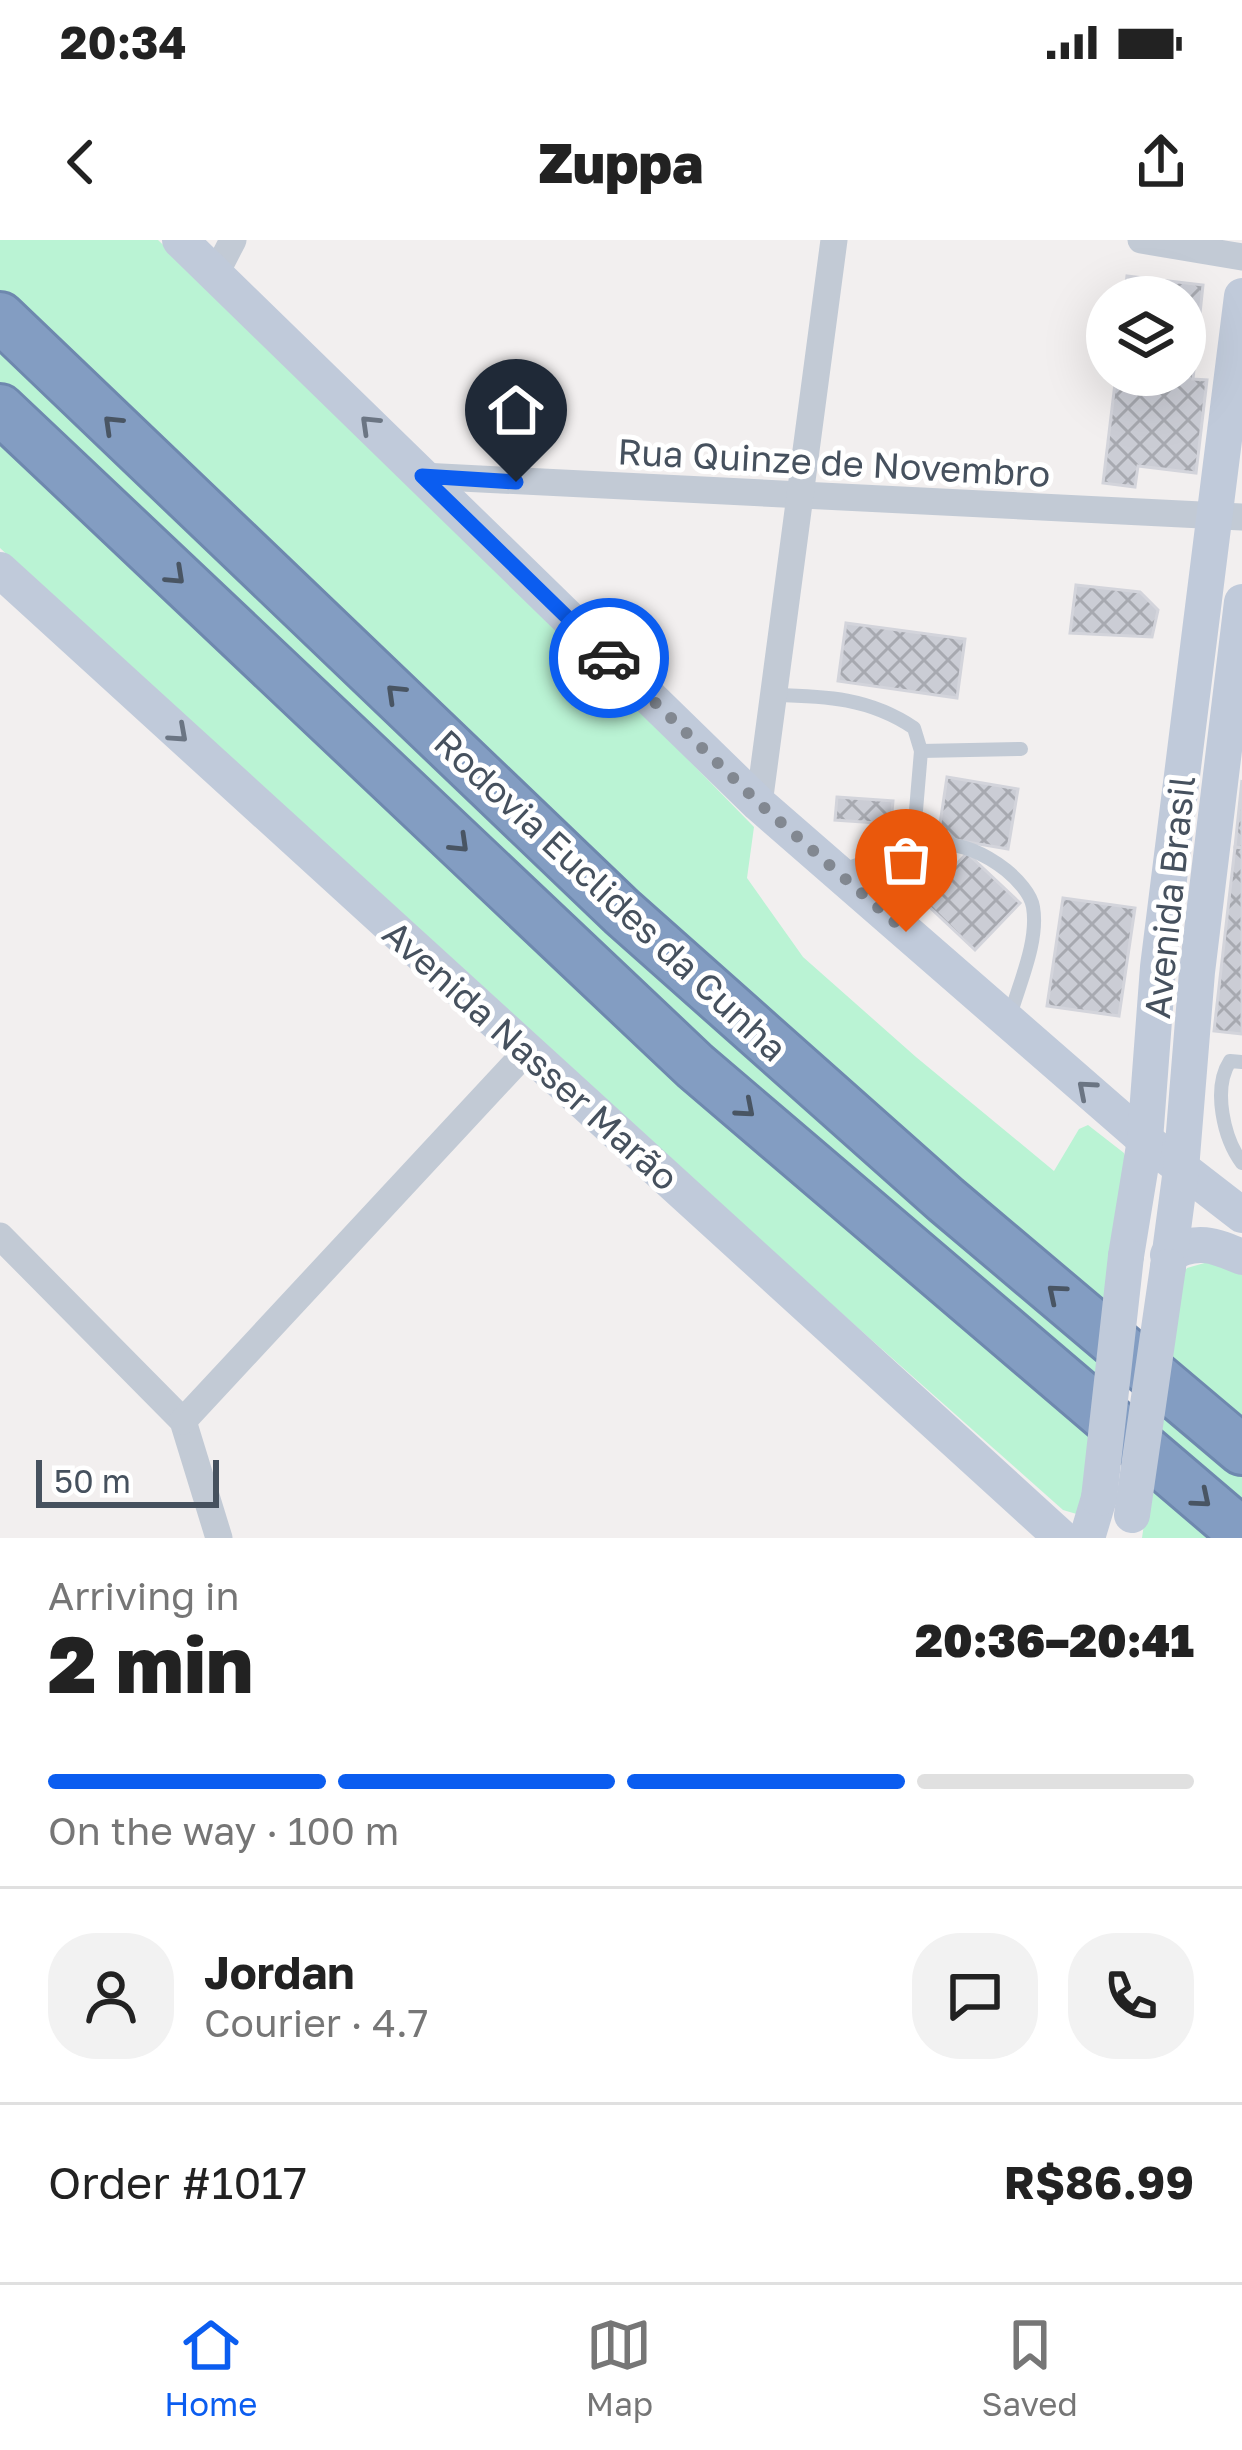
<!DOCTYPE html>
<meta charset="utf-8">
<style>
body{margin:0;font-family:"Golos Text",sans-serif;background:#f2f2f2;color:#222;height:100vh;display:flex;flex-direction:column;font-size:45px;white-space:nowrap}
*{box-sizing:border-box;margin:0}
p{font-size:39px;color:#767676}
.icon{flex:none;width:66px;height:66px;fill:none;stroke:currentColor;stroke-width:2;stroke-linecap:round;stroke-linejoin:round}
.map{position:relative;height:1298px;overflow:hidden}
.details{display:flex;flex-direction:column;background:#fff;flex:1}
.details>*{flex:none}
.buttons{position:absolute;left:1086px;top:36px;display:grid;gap:24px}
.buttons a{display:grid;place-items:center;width:120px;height:120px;border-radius:50%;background:#fff;box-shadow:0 12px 48px #0002;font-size:60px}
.scale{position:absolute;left:36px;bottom:30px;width:183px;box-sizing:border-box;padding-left:12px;border:6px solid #46515e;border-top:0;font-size:33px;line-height:42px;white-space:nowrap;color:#46515e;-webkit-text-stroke:9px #fff;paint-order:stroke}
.pin{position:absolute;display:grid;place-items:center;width:102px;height:102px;color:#fff;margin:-123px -51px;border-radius:50% 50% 50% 0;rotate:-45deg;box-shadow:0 0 12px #0007}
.pin .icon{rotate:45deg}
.courier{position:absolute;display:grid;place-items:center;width:120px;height:120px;margin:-60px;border:9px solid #0b5df0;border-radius:50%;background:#fff;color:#222;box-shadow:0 3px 15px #0007}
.head em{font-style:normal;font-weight:800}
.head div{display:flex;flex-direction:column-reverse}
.head{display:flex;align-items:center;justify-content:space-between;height:204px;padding:0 48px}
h1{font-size:78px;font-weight:800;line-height:90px}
.bar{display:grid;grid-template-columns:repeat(4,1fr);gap:18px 12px;align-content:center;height:144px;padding:0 48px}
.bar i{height:15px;border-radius:9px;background:#e0e0e0}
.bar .on{background:#0b5df0}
.bar p{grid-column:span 4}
.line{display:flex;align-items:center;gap:30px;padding:0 48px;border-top:3px solid #e0e0e0}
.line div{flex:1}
.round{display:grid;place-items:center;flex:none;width:126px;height:126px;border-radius:48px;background:#f2f2f2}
.status{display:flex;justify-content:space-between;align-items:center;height:84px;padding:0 60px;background:#fff;direction:ltr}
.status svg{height:33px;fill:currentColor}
header{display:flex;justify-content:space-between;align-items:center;height:156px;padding:0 48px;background:#fff;font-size:54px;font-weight:800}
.tabs{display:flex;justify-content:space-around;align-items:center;height:168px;border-top:3px solid #e0e0e0;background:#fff;font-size:33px;color:#767676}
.tabs a{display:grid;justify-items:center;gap:6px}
.tabs .on{color:#0b5df0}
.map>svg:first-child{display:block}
</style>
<div class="status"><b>20:34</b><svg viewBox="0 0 49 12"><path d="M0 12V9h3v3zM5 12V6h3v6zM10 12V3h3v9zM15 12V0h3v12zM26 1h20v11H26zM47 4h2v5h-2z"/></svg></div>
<header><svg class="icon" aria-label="back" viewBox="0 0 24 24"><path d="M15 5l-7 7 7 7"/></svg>Zuppa<svg class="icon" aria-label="share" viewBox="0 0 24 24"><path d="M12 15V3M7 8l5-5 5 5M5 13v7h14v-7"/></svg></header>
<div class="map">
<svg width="1242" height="1298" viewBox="0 0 1242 1298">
<defs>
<pattern id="building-cross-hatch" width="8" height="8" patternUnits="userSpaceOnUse" patternTransform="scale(3)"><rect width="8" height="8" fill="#cbcdd5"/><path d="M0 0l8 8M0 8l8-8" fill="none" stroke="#a7a9b0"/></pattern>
</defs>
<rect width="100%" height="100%" fill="#f2efef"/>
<!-- grass -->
<g fill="#baf3d4">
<path d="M0,0H158L548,376L754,587L747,638L803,717L916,817L1054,931L1079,889L1088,885L1124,913L1129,927L1106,1072C722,750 359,400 0,51Z"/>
<polygon points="0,103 717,789 1100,1113 1094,1153 701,818 0,150"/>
<polygon points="0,185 1091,1181 1080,1275 1063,1270 527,794 0,308"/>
<polygon points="1208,1022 1242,1035 1242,1179 1166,1116 1178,1042 1187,1028"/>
<polygon points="1160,1169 1242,1237 1242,1282 1154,1209"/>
<polygon points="1151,1235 1227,1298 1142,1298"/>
</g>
<!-- building -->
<g fill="url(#building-cross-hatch)" stroke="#d3d4db" stroke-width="3">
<polygon points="1127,36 1203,45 1193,139 1207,140 1196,233 1138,226 1135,247 1103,243 1116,135 1185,135 1185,57 1124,57"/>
<polygon points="1076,345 1140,352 1158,370 1152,397 1070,393"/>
<polygon points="846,383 965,399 957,458 838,441"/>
<polygon points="947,537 1018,549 1008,609 938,597"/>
<polygon points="1242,540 1242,608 1235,607"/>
<polygon points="837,557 893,561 891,584 835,580"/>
<polygon points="1235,607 1242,608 1242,794 1214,791"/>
<polygon points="967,613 1020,663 975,710 922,660"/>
<polygon points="1063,658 1135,668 1119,776 1047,766"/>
</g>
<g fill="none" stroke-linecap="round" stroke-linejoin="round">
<defs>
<g id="motorway">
<polyline points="0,77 622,672 946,960 1242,1210"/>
<polyline points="0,169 695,826 1242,1293"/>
</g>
</defs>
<!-- motorway casing -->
<use href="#motorway" stroke="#6e88ae" stroke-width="54"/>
<!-- service -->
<g stroke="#c2cad5" stroke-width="14">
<path d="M774,455C826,456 870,458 914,488L921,511L913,606"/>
<polyline points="921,511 1021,509"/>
<path d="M840,631C904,609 946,583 1006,630C1017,639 1031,654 1033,667C1039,701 1019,744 1010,776"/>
<path d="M1242,822L1230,821C1212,849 1224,899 1242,923"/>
</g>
<!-- minor -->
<g stroke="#c2cad5" stroke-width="27">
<polyline points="1141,0 1242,17"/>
<polyline points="215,35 233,0"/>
<polyline points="422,236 1242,277"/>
<polyline points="759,564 834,0"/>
<polyline points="0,996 183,1181 219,1298"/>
<polyline points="183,1181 527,811"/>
</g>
<!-- secondary -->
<g stroke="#c0cada" stroke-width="36">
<polyline points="180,0 759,564 1145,900 1242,975"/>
<polyline points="0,330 1062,1298"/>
<path d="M1168,1015C1196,998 1214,1005 1242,1017"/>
<polyline points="1126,1016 1145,900 1158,727 1242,56"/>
<polyline points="1168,1027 1181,929 1197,732 1242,362"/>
<polyline points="1087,1298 1099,1258"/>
</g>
<!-- motorway -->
<use href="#motorway" stroke="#839dc2" stroke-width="48"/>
<!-- secondary-bridge -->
<g stroke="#c0cada" stroke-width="36">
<polyline points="1099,1258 1126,1016"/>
<polyline points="1132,1275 1168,1027"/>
</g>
</g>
<!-- one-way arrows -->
<defs><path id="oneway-chevron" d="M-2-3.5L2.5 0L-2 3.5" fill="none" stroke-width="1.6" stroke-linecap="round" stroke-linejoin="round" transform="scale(3)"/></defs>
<g stroke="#495563">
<use href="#oneway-chevron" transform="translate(112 184) rotate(-136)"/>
<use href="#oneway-chevron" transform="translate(176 336) rotate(43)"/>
<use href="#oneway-chevron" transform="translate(395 453) rotate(-136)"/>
<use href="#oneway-chevron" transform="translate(460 604) rotate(44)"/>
<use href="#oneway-chevron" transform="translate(746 869) rotate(41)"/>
<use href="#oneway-chevron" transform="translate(1056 1053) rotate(-140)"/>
<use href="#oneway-chevron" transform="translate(1202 1259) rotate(40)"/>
</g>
<g stroke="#6b7583">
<use href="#oneway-chevron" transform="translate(369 184) rotate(-136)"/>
<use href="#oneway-chevron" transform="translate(179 494) rotate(42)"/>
<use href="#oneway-chevron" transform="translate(1086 849) rotate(-139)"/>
</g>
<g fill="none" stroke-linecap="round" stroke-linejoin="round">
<!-- done -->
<polyline stroke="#828891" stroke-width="12" stroke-dasharray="0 21.6" points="609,418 760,564 906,692"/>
<!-- route -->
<polyline stroke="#0b5df0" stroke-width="15" points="516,242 422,236 609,418"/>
</g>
<g text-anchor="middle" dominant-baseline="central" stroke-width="10" stroke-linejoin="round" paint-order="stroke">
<!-- street labels -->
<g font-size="36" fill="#46515e" stroke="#fff">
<text transform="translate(834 222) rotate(3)">Rua Quinze de Novembro</text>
<text transform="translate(611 655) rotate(43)">Rodovia Euclides da Cunha</text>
<text transform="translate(1169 657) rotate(-84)">Avenida Brasil</text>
<text transform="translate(531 815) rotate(42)">Avenida Nasser Marão</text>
</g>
</g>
</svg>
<div class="buttons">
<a><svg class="icon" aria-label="layers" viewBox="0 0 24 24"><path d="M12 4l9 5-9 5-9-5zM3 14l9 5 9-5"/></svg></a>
</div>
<div class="scale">50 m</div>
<div class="pin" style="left:906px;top:692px;background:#ea580c"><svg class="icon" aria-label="bag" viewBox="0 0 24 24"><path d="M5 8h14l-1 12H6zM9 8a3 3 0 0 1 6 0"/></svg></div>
<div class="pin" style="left:516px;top:242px;background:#1f2937"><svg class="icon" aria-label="home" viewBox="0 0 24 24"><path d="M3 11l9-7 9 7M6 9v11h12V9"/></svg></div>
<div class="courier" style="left:609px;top:418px"><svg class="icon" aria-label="car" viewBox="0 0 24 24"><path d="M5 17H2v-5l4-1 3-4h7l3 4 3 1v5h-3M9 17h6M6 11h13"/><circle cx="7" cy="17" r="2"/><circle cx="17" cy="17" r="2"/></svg></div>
</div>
<section class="details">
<div class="head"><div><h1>2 min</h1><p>Arriving in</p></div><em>20:36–20:41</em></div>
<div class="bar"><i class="on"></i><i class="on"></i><i class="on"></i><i></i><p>On the way · 100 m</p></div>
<div class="line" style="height:216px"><a class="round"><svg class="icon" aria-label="person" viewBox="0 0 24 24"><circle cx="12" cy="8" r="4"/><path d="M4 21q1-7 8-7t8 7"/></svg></a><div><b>Jordan</b><p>Courier · 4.7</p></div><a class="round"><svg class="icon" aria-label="chat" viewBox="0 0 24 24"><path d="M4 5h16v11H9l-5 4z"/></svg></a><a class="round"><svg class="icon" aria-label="phone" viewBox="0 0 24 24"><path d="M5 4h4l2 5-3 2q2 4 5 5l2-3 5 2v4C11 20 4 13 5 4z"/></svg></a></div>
<div class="line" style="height:156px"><div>Order #1017</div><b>R$86.99</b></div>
</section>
<nav class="tabs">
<a class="on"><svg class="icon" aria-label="home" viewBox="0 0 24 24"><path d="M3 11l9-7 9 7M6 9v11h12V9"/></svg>Home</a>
<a><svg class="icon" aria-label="map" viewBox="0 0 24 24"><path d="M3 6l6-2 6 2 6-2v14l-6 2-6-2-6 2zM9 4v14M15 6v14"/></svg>Map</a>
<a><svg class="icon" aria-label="saved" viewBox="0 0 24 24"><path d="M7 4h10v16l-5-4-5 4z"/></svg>Saved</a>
</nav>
